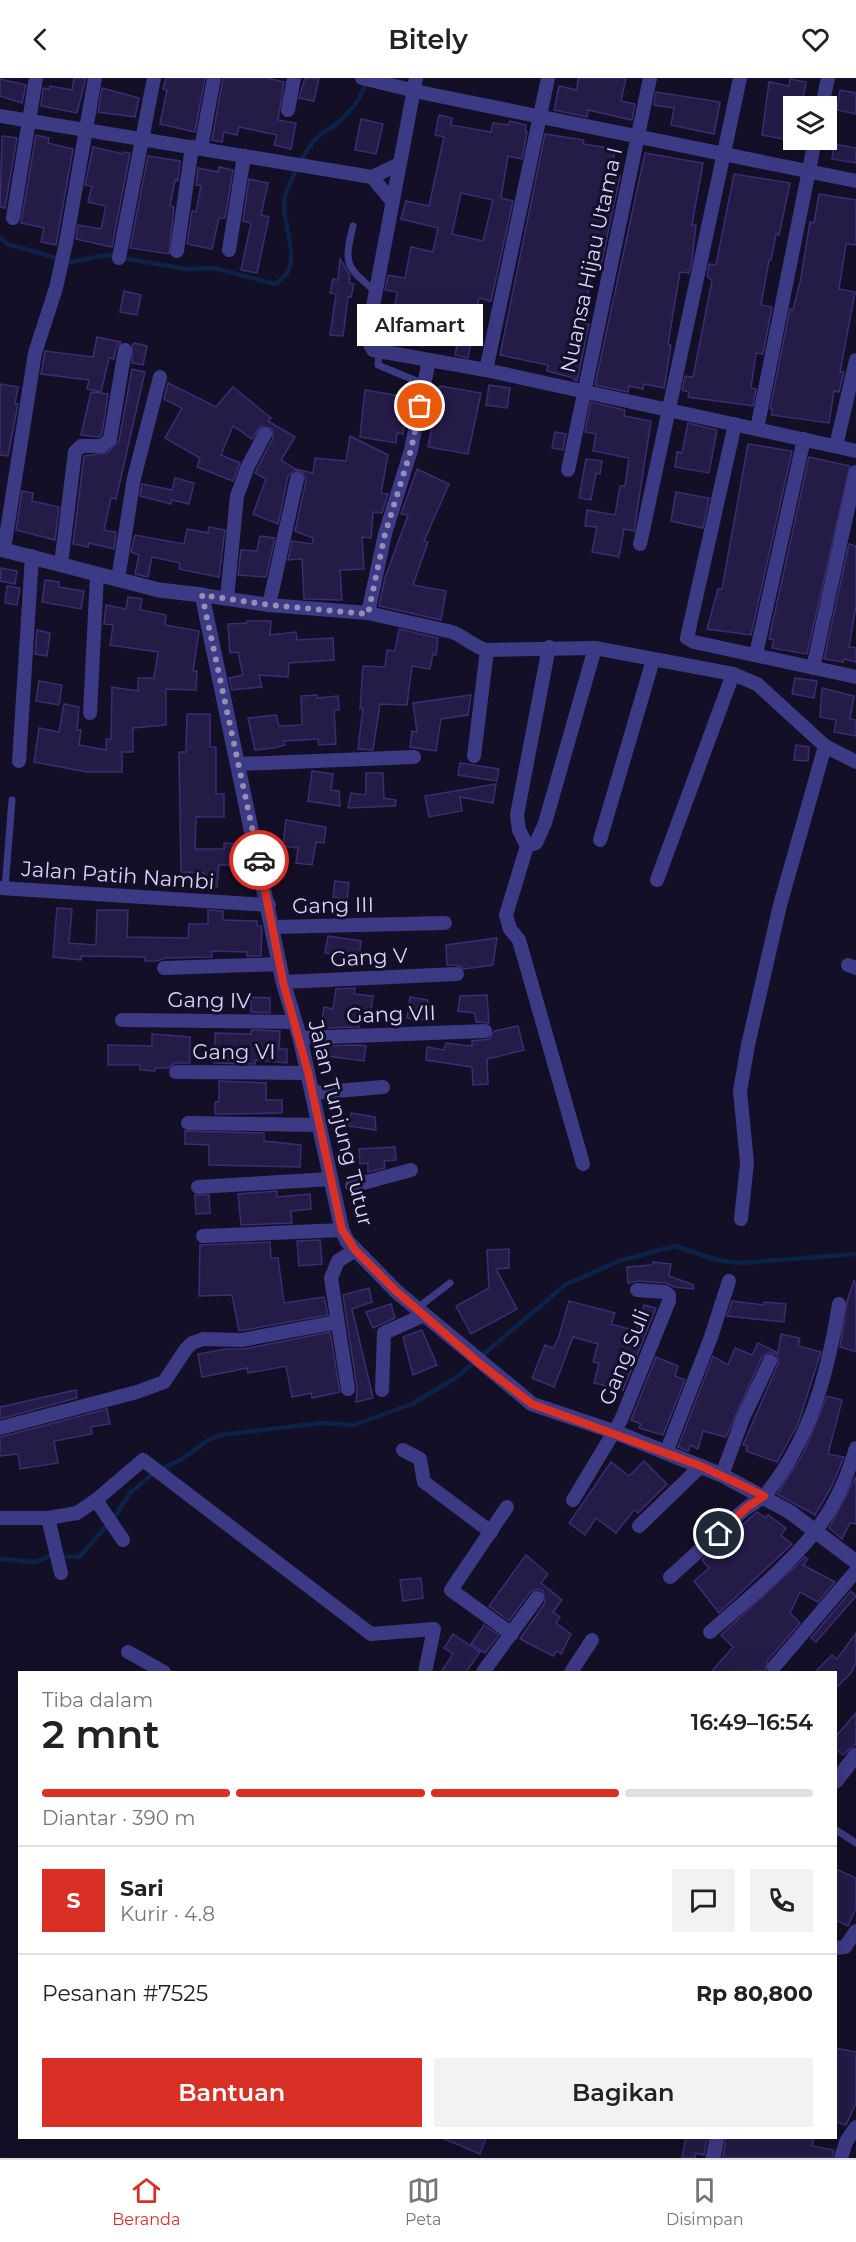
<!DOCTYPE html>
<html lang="id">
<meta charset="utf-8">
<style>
body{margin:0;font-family:Montserrat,sans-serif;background:#f2f2f2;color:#222;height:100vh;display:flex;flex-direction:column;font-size:22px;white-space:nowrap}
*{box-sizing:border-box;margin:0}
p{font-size:20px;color:#767676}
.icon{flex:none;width:33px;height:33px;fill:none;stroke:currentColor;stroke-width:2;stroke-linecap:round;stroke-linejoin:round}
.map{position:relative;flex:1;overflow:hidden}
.panel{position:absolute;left:18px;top:1593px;width:819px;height:468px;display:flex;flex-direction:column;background:#fff;border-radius:0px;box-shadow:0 6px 24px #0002}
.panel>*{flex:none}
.tools{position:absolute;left:783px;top:18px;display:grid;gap:12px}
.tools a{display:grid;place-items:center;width:54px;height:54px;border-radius:0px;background:#fff;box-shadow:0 6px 24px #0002;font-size:30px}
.pin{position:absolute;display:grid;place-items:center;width:51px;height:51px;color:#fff;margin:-26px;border:3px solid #fff;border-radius:50%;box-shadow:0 2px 6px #0007}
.courier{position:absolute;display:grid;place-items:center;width:60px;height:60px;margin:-30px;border:4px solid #d93025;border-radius:50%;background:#fff;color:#222;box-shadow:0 2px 8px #0007}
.bubble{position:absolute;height:42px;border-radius:0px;background:#fff;box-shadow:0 6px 24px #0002;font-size:20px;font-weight:600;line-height:42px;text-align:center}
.overview em{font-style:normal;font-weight:600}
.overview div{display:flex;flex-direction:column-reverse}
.overview{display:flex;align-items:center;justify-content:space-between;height:102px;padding:0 24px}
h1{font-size:39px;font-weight:600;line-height:45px}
.bar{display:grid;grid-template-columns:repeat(4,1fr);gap:9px 6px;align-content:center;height:72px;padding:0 24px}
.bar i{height:8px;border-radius:4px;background:#e0e0e0}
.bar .selected{background:#d93025}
.bar p{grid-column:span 4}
.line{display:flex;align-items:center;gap:15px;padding:0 24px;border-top:2px solid #e0e0e0}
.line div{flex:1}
.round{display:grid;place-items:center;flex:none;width:63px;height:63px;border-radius:0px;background:#f2f2f2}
.button{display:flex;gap:12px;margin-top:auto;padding:12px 24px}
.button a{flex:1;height:69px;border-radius:0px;background:#d93025;color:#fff;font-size:24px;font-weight:600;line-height:69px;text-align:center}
.button a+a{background:#f2f2f2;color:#222}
header{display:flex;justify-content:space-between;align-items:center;height:78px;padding:0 24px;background:#fff;font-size:27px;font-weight:600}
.menu{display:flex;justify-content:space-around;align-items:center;height:84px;border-top:2px solid #e0e0e0;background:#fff;font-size:16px;color:#767676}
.menu a{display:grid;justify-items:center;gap:3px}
.menu .selected{color:#d93025}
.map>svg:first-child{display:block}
</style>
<header><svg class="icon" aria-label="back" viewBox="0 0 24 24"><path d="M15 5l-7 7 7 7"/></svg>Bitely<svg class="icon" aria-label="heart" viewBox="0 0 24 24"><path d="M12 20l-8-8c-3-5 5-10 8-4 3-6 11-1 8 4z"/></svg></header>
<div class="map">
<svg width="856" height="2080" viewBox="0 0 856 2080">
<rect width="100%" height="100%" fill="#130f26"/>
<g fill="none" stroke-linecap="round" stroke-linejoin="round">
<!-- stream -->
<g stroke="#0c2248" stroke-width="4.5">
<path d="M0,160L7,166L71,184L106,177L186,191L214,190L275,206C311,186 274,142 287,112C294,95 306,69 320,57C324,53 331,51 335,47C349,36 362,20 366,3"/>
<polyline points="0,1481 36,1484 49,1478 79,1479 113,1441 130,1415 154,1395 182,1381 207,1363 221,1357 322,1345 354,1347 412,1326 457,1299 565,1207 619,1183 675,1168 717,1182 740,1185 856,1176"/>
</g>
</g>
<!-- building -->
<g fill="#241b47" stroke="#3b2d73" stroke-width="1.5" fill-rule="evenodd">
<polygon points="74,0 86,0 77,35 41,28 43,10 49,11 50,8 72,12"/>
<polygon points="166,0 205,0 195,54 160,46 167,12 163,11"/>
<polygon points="223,0 267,0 284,4 278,42 296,45 291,71 274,67 277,57 239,49 237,57 224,54 222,64 212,62"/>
<polygon points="305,0 319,0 314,23 299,20"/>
<polygon points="578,0 626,0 621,23 635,26 632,42 588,32 587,39 554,32 559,8 577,12"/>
<polygon points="0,1 26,7 22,25 0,18"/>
<polygon points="790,1 806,4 802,28 794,28 794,63 762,57 769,4 789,8"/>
<polygon points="102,10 139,20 135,39 98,34"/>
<polygon points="840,12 856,15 856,36 837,32"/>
<polygon points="656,14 720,24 714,56 671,47 674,30 654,27"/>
<path d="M439,37L452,40L451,47L491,54L493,45L508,47L510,43L526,47L525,53L527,54L522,81L508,78L501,120L513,123L491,223L479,220L468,280L455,277L458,262L425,256L422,268L395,262L402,227L395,226L397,214L385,212L388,197L405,200L411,169L433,174L438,150L401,141L406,123L429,128L444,59L435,57ZM461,115L493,122L483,163L452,156Z"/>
<polygon points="361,41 383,46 376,76 355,72"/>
<polygon points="545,56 584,62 583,66 615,71 611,97 620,98 600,193 592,192 583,245 589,246 577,303 574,302 574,300 547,293 548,287 500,277"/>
<polygon points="36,57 49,60 48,65 73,71 56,167 41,164 44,150 21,145"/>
<polygon points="2,58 17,60 5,130 0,129"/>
<polygon points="834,66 856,70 856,85 832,81"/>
<polygon points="93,69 123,76 124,74 130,75 112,169 76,161 78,147 101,151 106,128 88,124 92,108 85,107"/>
<polygon points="645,75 703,85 692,147 696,147 692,183 689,195 680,194 668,266 671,267 664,310 644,306 643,311 629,308 628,314 595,307"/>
<polygon points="148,78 180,83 178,103 175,102 170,128 174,129 169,176 130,170"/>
<polygon points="219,89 233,92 225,140 219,140 212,171 187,166 192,133 196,134 201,108 196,107 198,90 218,94"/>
<polygon points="734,96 790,105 779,157 776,156 771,182 769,182 761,227 772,229 763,276 756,275 751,310 756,311 753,328 688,319 689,314 682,312 685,298 693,299 712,203 707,198 709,186 716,187"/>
<polygon points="249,101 268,105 261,137 269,139 257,195 241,192 251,145 243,143"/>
<polygon points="819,116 856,122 856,167 846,166 839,211 855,214 840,294 844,294 839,314 834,313 829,345 771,337 773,331 770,331 790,231 793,232 801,200 810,144 814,145"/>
<polygon points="340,181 350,197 349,205 354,206 351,219 348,219 343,258 330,257 336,216 330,215 333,201 338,202"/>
<polygon points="124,213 141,217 137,237 120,234"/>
<polygon points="97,259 121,264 116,270 114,281 109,280 101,314 87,311 89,302 41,296 45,273 93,279"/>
<polygon points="134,265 147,268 143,287 132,285 132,267"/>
<polygon points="132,291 145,294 116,421 111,420 104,452 116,454 114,471 89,465 88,469 73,466 84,378 107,375 119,363"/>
<polygon points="168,305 216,329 233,309 271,340 268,343 295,359 281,382 295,391 313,395 315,380 346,383 350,358 388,377 381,415 388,416 382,435 373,434 371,460 362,459 364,491 340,492 342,522 304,521 302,481 288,482 292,463 312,466 313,460 295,453 306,403 303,395 295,392 288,398 278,446 253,436 266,401 255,395 273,360 272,351 261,348 252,361 233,348 221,377 240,385 233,403 197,389 200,380 165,360 182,330 164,321"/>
<polygon points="0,306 18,309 15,326 18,326 8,378 0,377"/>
<polygon points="489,307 510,310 507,330 486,327"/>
<polygon points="440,308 481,315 468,376 428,369"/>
<polygon points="365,312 406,319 409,322 403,356 397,355 396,365 360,359"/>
<polygon points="91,314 108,316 102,356 99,359 81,357"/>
<polygon points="591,324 625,332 624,338 651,343 634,453 624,451 619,479 592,474 597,449 585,448 587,432 615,437 620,408 625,408 629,380 593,373 596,356 585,354"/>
<polygon points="688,345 717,352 709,395 675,389 677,374 682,375"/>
<polygon points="555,354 566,356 563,372 552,370"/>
<polygon points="748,366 792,373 751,557 707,551 718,511 722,511"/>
<polygon points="809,379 850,388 807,576 772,570 774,562 769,561"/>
<polygon points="586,381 602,383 600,396 596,395 591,422 579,420"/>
<polygon points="417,391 449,406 424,463 428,464 413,507 446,513 441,542 379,528 385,500 408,437 401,436"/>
<polygon points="175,400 194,405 189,426 172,422 171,426 140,418 142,406 172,412"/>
<polygon points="22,413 33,415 32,423 59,429 55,462 16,452"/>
<polygon points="676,414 709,420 703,450 671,443"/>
<polygon points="209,449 225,452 219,499 179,491 180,485 152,479 148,499 135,496 139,477 131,474 135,457 184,466 187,451 208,455"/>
<polygon points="260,458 275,460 266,499 238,497 241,472 257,473"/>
<polygon points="849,466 856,468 856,528 849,569 856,570 856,584 844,581 843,584 824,581"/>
<polygon points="1,490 17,493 15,506 0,503"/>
<polygon points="45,502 59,504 59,509 84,513 81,531 42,524"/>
<polygon points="7,508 20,510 17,527 5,525"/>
<polygon points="128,519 142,521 140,532 166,537 165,547 199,553 193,593 197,593 196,612 166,611 166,647 133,650 133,674 122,674 122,694 87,694 34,684 39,650 59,654 64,626 79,629 77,652 81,652 79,667 106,672 106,661 111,661 112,609 138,613 138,600 154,600 158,574 110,567 113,547 104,546 106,527 126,531"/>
<polygon points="247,543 271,543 270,557 296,554 297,562 333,560 334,582 289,585 288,599 259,597 262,609 232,612 229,600 243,597 238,574 230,575 228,546 247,545"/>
<polygon points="399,551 438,560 436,577 433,576 430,591 412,588 407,627 380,626 373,672 358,671 363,630 360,631 363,588 385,589 387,572 395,573"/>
<polygon points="37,552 50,555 47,578 35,576"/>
<polygon points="795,600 817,603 814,620 792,616"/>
<polygon points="39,603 62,607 59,627 36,623"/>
<polygon points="822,610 854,618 850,641 856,642 856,658 834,654 836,642 820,639"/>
<polygon points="317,617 317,620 338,618 339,632 334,632 336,666 319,667 318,661 284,663 285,667 274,670 255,672 248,640 276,637 279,648 302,647 301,618"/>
<polygon points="471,617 468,637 441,641 436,673 410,669 412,653 417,654 413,625"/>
<polygon points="187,636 210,636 210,669 216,669 216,716 224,716 224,739 196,739 195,771 224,771 224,765 238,766 238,787 219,787 217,809 204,808 204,795 181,794 179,674 186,674"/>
<polygon points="796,667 809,669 808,683 794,682"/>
<polygon points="460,685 499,691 497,703 458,697"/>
<polygon points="312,693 333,696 331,712 339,713 340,728 308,723"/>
<polygon points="366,695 383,695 384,720 396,722 395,728 348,730 351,715 366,717"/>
<polygon points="496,706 493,725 460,719 462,733 429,739 425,718"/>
<polygon points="286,742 326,749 324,765 316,764 312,787 296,785 298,770 283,768"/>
<polygon points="335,803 349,805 347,821 333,819"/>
<polygon points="57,830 72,831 69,865 96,867 97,832 128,832 127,859 188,860 189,846 208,846 208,832 223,833 223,842 257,843 257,848 261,848 262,851 261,878 247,878 247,874 212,873 212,879 165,880 158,883 145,883 145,879 81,878 81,882 53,879"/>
<polygon points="328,858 361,863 359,881 325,875"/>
<polygon points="497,860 493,887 464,891 457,887 447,887 446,867"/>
<polygon points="355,910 354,916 373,918 371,932 362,931 359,949 325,950 326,945 322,945 324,929 333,931 336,911"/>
<polygon points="487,917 489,945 476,944 475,935 458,933 460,918"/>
<polygon points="251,919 270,920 270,935 251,934"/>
<polygon points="410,919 428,922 425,942 407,940"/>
<polygon points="518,948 524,972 487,981 488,1006 473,1007 472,989 426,982 427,969 444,972 446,965 472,968 472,963 489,961 494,953"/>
<polygon points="251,952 280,953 279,971 287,971 287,985 255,982 255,986 214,985 215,955 251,956"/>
<polygon points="152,956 190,959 190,985 175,985 168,990 155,990 155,993 140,992 140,987 108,987 108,967 152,968"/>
<polygon points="357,967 366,968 364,983 328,978 328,973 322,972 322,968"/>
<polygon points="219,1003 266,1005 266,1022 282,1022 282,1035 215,1036 215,1024 219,1024"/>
<polygon points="351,1035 375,1039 376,1052 349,1048"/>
<polygon points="185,1053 264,1055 264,1063 301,1067 300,1089 209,1087 209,1067 185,1066"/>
<polygon points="395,1069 396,1082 384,1083 385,1090 368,1094 368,1085 360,1086 359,1071"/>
<polygon points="277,1113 277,1119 310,1116 311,1131 291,1133 292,1145 241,1147 238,1116"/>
<polygon points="195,1117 209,1117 210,1135 196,1136"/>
<polygon points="320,1162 322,1186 299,1188 297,1163"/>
<polygon points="270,1164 271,1180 278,1180 284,1225 324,1219 328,1237 239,1253 232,1217 199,1218 200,1167"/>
<polygon points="509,1171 509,1190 496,1191 517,1231 471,1256 456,1228 489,1210 487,1172"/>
<polygon points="653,1184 671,1186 669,1198 694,1207 693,1211 674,1209 666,1205 638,1203 628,1205 627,1189 652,1187"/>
<polygon points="854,1203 856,1204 856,1274 840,1269 847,1223"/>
<polygon points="369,1210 372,1224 352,1231 373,1320 356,1324 357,1310 343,1217"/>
<polygon points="569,1223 615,1235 611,1246 636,1253 644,1227 656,1230 623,1312 594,1305 599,1285 593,1284 598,1266 573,1259 554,1309 532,1300 545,1267 553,1270 558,1261"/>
<polygon points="732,1223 764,1227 764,1224 786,1226 784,1244 727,1238"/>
<polygon points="391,1226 395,1240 373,1250 366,1234"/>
<polygon points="422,1252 437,1287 413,1297 403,1259"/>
<polygon points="330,1254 340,1314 312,1320 311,1315 292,1319 286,1288 248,1295 247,1290 202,1299 198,1276 226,1271 244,1271"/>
<polygon points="781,1256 800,1260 798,1268 821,1274 798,1346 777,1384 746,1373 747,1368 743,1367 778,1286 777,1277 770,1274 762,1279 726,1359 703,1353 698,1371 691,1367 688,1373 678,1369 713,1278 728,1287 735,1270 752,1277 758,1265 778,1275"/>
<polygon points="656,1279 678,1288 675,1298 685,1302 663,1357 639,1350 641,1346 631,1342"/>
<polygon points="76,1312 77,1320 0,1341 0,1329"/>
<polygon points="827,1318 842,1322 828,1376 844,1379 831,1410 815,1437 777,1416 803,1376"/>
<polygon points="107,1331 110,1346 91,1349 92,1356 54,1363 58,1385 20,1391 18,1376 0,1378 0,1359"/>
<polygon points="644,1383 667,1406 638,1435 634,1432 616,1455 596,1440 585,1457 569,1445 611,1384 629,1398"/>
<polygon points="856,1398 856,1446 850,1445 842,1461 829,1450"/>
<polygon points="757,1434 766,1440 768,1437 786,1450 781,1457 792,1466 719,1535 694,1503 709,1490 702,1482"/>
<polygon points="526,1477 548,1496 541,1505 562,1522 553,1534 560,1539 556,1545 571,1556 561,1576 557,1573 553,1578 520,1561 545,1525 543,1513 537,1511 530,1514 509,1543 489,1528"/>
<polygon points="805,1479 808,1481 803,1487 835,1504 818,1524 800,1514 790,1535 800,1545 767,1583 766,1593 711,1594 733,1569 721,1557"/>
<polygon points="421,1500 423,1520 403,1523 400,1502"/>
<polygon points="851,1513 856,1518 816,1564 811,1560"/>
<polygon points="484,1547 499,1557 485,1575 471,1566"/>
<polygon points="856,1555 856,1585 851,1595 836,1610 836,1594 815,1594 832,1577 837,1581"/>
<polygon points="453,1556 480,1574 466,1594 441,1594 453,1576 444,1570"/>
<polygon points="856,1635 856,1666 843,1677 836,1671 836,1658"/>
<polygon points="836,1791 856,1800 856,1830 848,1848 836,1842"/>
<polygon points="836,1970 856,1974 856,2025 846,2047 836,2044"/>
<polygon points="442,2060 486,2060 480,2076"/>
<polygon points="686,2060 707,2060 704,2077 696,2075 695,2080 682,2080"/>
<polygon points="726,2060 814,2060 812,2068 834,2072 832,2080 723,2080"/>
</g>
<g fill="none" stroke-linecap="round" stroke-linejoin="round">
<!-- service -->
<g stroke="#3d3a85" stroke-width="7">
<path d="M353,148C344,186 345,188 375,213"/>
<polyline points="379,274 378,287 424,306"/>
<polyline points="5,810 12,722"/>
<polyline points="416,1231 450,1205"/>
<polyline points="836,1752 856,1765"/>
</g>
<!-- minor -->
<g stroke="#3d3a85" stroke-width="14">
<polyline points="362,0 424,15 856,103"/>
<polyline points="416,0 368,255 367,261 373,272 486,292 856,373"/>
<polyline points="822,28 828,0"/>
<polyline points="288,32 294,0"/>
<polyline points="0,38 372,99 399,86"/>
<polyline points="201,70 214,0"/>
<polyline points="372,99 392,123"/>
<polyline points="13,140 36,0"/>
<polyline points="229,172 244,78"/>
<polyline points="177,173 192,69"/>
<polyline points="119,180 154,0"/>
<polyline points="486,292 548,0"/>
<polyline points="735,346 687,560 694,564 856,599"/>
<polyline points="757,351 815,62"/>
<polyline points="836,368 856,282"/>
<polyline points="568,392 650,0"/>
<polyline points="640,466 740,0"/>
<polyline points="4,471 35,275 56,210 66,165 95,0"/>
<polyline points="61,486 75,374 81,368 102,368 110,361 125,272"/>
<polyline points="118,501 134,400 160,299"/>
<polyline points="202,517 269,527 368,535 385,456 411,372 429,282"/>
<polyline points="227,520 237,418 248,388 265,356"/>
<polyline points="269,527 297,401"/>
<path d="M368,535L452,554C466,559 473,569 487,572L474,678"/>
<polyline points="487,572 595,570 733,596 757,606 825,668 856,684"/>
<polyline points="756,576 804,361"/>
<polyline points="813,590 856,394"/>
<polyline points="90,635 97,496"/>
<polyline points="19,683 32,478"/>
<polyline points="239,686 414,679"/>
<polyline points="600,762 653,582"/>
<polyline points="527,768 519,752 517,737 549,569"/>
<polyline points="657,802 733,596"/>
<polyline points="0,810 269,827"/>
<polyline points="273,849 445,845"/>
<polyline points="848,887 856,890"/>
<polyline points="164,890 280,886"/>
<polyline points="283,904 457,896"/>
<polyline points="122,942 295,944"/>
<polyline points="300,960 485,953"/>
<polyline points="176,994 308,995"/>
<polyline points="313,1015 383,1009"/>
<polyline points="188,1045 319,1047"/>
<polyline points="583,1086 519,862 510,851 506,837 527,768 536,765 545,745 595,570"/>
<polyline points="352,1108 411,1092"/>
<polyline points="198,1109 331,1101"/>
<polyline points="741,1141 747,1085 740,1013 748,967 780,827 825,668"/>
<polyline points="203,1158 342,1152"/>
<polyline points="348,1311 331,1200 338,1183 355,1172"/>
<polyline points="382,1312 384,1255 424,1237"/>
<polyline points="0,1350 137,1314 164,1304 186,1271 192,1265 203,1261 242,1262 337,1244"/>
<polyline points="403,1372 420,1381 424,1404 491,1454"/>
<polyline points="666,1375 711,1259 729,1203"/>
<polyline points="722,1397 743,1340 770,1283"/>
<polyline points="96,1422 123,1462"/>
<polyline points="573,1422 621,1342 669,1223 669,1217 665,1214 637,1212"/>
<polyline points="507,1429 451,1512 512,1556"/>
<polyline points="0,1440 48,1440 61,1495"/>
<polyline points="48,1440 77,1435 96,1422 143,1382 371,1556 434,1551 425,1594"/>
<polyline points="639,1448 701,1388"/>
<path d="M670,1499C695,1477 719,1453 744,1432C751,1426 761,1422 766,1416C811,1360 828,1294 839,1226"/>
<path d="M710,1554C747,1522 800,1479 826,1438C839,1418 849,1393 856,1370"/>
<polyline points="128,1574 164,1594"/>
<polyline points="774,1589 856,1493"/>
<polyline points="483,1594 537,1520"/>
<polyline points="571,1594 592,1562"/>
<polyline points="836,1870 845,1869 856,1853"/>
<polyline points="841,2080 846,2064 856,2049"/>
</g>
<!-- tertiary -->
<g stroke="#3d3a85" stroke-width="15">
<polyline points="0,471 159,512 202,517 283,904 300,960 342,1152 347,1163 397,1214 532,1326 615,1354 722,1397 790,1434 856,1484"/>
<polyline points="836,1703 856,1677"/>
<polyline points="713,2080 717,2060"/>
</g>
</g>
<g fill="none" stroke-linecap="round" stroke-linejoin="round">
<!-- done -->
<polyline stroke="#948fb3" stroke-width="6" stroke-dasharray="0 10.8" points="259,782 202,517 270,527 368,536 385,456 411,372 420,328"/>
<!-- route -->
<polyline stroke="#d93025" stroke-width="8" points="259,782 283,904 308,994 342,1152 355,1172 397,1214 479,1285 532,1326 701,1388 764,1418 746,1430 719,1456"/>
</g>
<g text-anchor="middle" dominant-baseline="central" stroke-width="6" stroke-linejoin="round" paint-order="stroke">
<!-- street labels -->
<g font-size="21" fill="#d9d4ff" stroke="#130f26">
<text transform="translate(591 182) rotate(-78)">Nuansa Hijau Utama I</text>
<text transform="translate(118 797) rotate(4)">Jalan Patih Nambi</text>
<text transform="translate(333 827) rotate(-1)">Gang III</text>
<text transform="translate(369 879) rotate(-3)">Gang V</text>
<text transform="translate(209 922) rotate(1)">Gang IV</text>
<text transform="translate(391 936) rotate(-2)">Gang VII</text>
<text x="234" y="973">Gang VI</text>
<text transform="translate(341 1045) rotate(76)">Jalan Tunjung Tutur</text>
<text transform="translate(624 1279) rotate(-68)">Gang Suli</text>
</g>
</g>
</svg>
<div class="tools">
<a><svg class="icon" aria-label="layers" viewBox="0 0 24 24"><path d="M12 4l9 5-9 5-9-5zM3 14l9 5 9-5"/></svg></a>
</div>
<div class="pin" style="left:420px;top:328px;background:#ea580c"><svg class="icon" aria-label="bag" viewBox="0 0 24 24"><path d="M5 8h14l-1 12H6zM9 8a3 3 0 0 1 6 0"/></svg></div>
<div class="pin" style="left:719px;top:1456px;background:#1f2937"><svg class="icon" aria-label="home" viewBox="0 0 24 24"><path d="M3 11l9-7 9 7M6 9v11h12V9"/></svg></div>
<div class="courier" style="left:259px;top:782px"><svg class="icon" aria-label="car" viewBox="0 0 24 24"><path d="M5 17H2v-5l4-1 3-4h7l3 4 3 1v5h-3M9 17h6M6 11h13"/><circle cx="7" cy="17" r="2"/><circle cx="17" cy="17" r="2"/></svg></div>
<div class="bubble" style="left:357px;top:226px;width:126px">Alfamart</div>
<section class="panel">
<div class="overview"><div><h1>2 mnt</h1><p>Tiba dalam</p></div><em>16:49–16:54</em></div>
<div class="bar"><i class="selected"></i><i class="selected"></i><i class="selected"></i><i></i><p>Diantar · 390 m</p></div>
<div class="line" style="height:108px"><b class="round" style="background:#d93025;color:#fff">S</b><div><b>Sari</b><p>Kurir · 4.8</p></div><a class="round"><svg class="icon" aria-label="chat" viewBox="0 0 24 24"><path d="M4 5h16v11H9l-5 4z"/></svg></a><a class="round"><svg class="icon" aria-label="phone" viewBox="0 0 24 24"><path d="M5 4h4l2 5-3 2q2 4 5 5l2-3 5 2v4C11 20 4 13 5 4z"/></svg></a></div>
<div class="line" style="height:78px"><div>Pesanan #7525</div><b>Rp 80,800</b></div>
<div class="button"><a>Bantuan</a><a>Bagikan</a></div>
</section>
</div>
<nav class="menu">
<a class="selected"><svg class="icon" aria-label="home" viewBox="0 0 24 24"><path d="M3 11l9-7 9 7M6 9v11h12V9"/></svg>Beranda</a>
<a><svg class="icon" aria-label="map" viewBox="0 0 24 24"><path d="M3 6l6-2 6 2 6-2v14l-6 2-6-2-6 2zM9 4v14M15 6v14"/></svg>Peta</a>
<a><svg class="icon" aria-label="saved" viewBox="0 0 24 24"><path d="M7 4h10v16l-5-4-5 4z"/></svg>Disimpan</a>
</nav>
